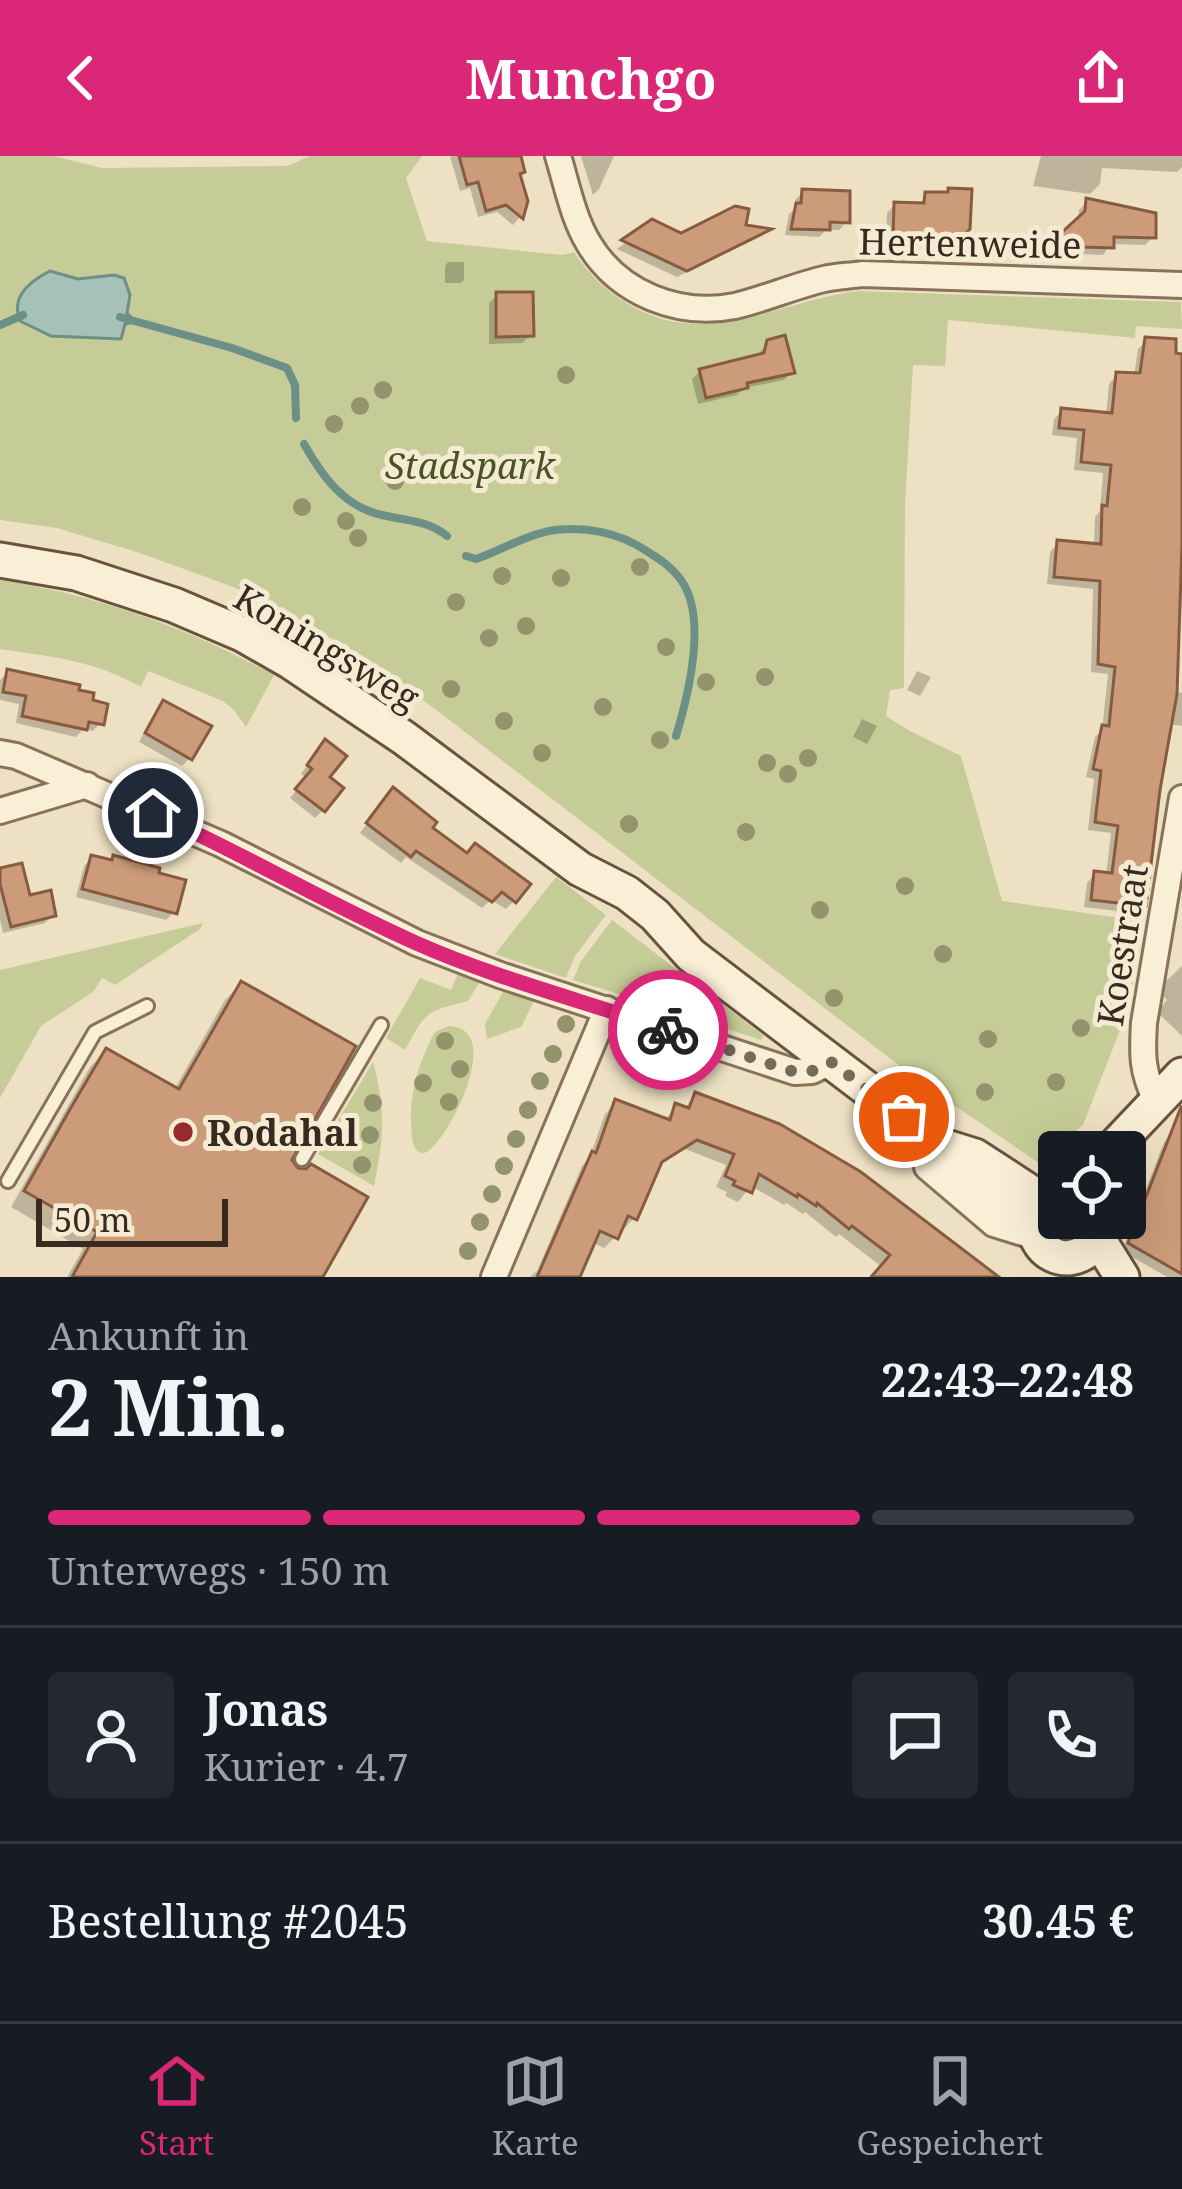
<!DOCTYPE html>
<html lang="de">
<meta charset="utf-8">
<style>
body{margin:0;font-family:"Noto Serif",serif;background:#242831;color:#f1f3f6;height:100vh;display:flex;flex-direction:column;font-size:45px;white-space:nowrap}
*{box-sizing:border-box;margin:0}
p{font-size:39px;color:#9ea1a6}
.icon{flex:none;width:66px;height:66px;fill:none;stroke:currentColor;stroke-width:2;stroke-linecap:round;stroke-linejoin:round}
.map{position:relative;height:1121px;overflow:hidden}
.sheet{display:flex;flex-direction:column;background:#171b24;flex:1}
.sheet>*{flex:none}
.tools{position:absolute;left:1038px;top:975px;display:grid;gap:24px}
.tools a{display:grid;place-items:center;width:108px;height:108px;border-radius:12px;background:#171b24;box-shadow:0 12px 48px #0002;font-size:60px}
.scale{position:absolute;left:36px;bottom:30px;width:192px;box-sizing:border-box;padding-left:12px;border:6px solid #382a1e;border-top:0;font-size:33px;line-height:42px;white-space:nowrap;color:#382a1e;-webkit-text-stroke:9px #f5ebd2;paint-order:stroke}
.pin{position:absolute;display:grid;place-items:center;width:102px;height:102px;color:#fff;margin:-51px;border:6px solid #fff;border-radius:50%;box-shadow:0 3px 12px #0007}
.courier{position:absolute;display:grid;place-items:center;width:120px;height:120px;margin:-60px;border:9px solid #db2777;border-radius:50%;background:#fff;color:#222;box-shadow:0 3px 15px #0007}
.summary em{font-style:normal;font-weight:700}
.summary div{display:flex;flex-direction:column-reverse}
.summary{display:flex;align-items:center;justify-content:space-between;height:204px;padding:0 48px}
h1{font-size:78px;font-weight:700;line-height:90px}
.bar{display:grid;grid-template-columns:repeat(4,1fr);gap:18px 12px;align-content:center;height:144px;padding:0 48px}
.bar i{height:15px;border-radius:9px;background:#363941}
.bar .selected{background:#db2777}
.bar p{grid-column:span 4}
.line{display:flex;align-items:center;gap:30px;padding:0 48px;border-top:3px solid #363941}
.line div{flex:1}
.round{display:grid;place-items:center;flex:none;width:126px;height:126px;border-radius:12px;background:#242831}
header{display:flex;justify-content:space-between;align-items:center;height:156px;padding:0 48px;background:#db2777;color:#fff;font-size:54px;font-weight:700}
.tab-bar{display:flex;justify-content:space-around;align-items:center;height:168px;border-top:3px solid #363941;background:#171b24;font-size:33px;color:#9ea1a6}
.tab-bar a{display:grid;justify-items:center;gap:6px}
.tab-bar .selected{color:#db2777}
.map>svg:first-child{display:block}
</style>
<header><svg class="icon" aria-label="back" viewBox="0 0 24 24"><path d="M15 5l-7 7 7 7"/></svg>Munchgo<svg class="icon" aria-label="share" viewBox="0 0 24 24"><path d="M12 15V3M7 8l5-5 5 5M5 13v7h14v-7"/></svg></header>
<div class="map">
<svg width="1182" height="1121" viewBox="0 0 1182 1121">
<rect width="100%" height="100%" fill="#eee1c3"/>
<!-- green -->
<g fill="#c6cc97">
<path d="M0,0H53L102,12L287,10L310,0H422L406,22L427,85L562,99L574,96C588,118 605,134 628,148C706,195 778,145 858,135L1181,146L1182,173L1136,170L1135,182L948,164L945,210L913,209L905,348L904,532L890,534L886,560L910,575L961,600L1002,745L1141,765L1140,775L1126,774L1123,791L1137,794L1129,851L1083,969L1039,1007L930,933L431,550L345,490L267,447L236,432L140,397L57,372L0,364Z"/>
<path d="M0,424C97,439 188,472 274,519L246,571L234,554L223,545L148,515L141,531C93,504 53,501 0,493Z"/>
<polygon points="556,721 606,759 575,800 566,822 495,798"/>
<polygon points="612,764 764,880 761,884 688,860 691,854 683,850 671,854 573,824 581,805"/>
<polygon points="203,767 200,773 115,829 102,822 93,836 41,870 0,942 0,814"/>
<path d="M459,815L480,825L468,845C425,856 426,855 405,894L386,882L420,822L451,834Z"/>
<polygon points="504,834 535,843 521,871 487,883 485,868"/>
<path d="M448,870C510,871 442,996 424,997C410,997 412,975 411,965C410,934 420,903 435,876Z"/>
<path d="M373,906C386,953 384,982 374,1030L318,998Z"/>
</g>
<!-- water -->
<path fill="#a5c1b8" stroke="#6c8f86" stroke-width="3" d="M50,115L78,123L114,119L124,122L130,139L127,157L131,161L130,167L125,168L121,183L51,180L20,165C10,141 30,125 50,115Z"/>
<!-- shadow -->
<g fill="#0003">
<polygon points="450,0 518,0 517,20 524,45 520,61 513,69 497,56 478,61 470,32 460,35"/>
<polygon points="581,0 614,0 599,33 593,39"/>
<polygon points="1041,0 1182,0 1182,11 1177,16 1102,12 1100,28 1090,38 1033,30"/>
<polygon points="803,36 847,66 839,74 826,74 819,81 785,79 789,58 795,53 795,44"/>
<polygon points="927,39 967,72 953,86 946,85 939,93 918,86 912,92 886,91 887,57 895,49 918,50"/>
<polygon points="1087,46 1153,81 1145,89 1111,88 1103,99 1044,97 1078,66 1079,54"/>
<polygon points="652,67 681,81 743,72 766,75 760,80 677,121 617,93"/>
<polygon points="448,106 464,106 464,124 461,127 445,127 445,110"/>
<polygon points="497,139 531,179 522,187 489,188 489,147"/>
<polygon points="1147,184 1173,200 1182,201 1182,312 1174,536 1182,537 1182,570 1169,568 1143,749 1134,757 1084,751 1087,727 1095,718 1106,719 1111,677 1088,674 1094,623 1086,621 1095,581 1102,574 1108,518 1091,516 1093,433 1047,428 1050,396 1058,387 1094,390 1095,361 1100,355 1103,317 1074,314 1077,282 1052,279 1054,263 1062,255 1106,259 1109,228 1117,219 1134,220 1138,193"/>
<polygon points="768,187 792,216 784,224 744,232 737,239 698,248 692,223 700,215 759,202 760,196"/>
<polygon points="917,515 931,521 920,540 907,534"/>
<polygon points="8,516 101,567 93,575 83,573 76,581 16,567 19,548 0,544 0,524"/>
<polygon points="164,547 190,602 182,610 139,586 156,555"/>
<polygon points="862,563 877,570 867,588 853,581"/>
<polygon points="317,595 326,622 323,654 315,662 290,642 306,622 301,618"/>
<polygon points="386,643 428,672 514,745 506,753 491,744 482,752 406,701 401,707 360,677"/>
<polygon points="92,702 155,719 174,756 166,764 76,741 84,710"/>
<polygon points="0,716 28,742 53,759 45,767 3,777 0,764"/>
<polygon points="1182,810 1182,880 1157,856 1167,844 1162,839 1164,827"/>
<polygon points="241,828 319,1121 67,1121 83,1093 11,1051 90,911 106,895 174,934 225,844"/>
<polygon points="695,939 994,1121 882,1111 839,1078 836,1081 805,1056 803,1058 786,1047 784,1049 751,1030 738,1046 725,1040 727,1036 716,1031 726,1009 685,993 657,1010 634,1062 624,1073 620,1071 615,1081 604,1092 592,1086 577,1121 530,1121 537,1115 582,1010 589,1003 605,958 616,947 664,965 676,951 684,953"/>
<polygon points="1182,962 1182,1121 1167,1121 1122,1095 1164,986"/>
</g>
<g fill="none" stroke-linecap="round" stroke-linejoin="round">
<!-- stream -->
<g stroke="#6c8f86" stroke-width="8">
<polyline points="120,161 232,192 287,212 295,229 296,262"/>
<polyline points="0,169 23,159"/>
<path d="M304,288C322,320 344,351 382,359C407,365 427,364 447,380"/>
<path d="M466,400L476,403C502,394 527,378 555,374C586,370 619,377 645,394C658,402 672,411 681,424C708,462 688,540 676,580"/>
</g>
</g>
<!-- building -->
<g fill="#cc9b79" stroke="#875b40" stroke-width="3">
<polygon points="459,0 521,0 525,16 520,18 528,45 523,63 506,49 486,55 478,26 467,29"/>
<polygon points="948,32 972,33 970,73 964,79 956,79 949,87 924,79 923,85 893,84 894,46 924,47 925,36 948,36"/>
<polygon points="802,33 850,35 850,67 830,66 830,74 791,73 796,47 801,47"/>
<polygon points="1086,42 1156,57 1156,82 1114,81 1114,92 1047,90 1085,55"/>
<polygon points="735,50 749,53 746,69 772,73 687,115 621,84 652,63 681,77"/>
<polygon points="496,136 533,136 534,180 496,181"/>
<polygon points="785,179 795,217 747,227 748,232 706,242 699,213 764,197 767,184"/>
<polygon points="1145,181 1176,183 1176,197 1182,198 1182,389 1177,538 1160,634 1146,750 1091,744 1094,715 1112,717 1118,670 1095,666 1101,615 1093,613 1102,569 1109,570 1115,511 1098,508 1100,425 1054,421 1057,384 1101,388 1102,349 1107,350 1111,309 1081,306 1084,274 1059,272 1061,252 1112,257 1116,216 1140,217"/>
<polygon points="7,513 80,529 79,534 94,537 93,544 108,548 104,569 89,566 87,574 22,560 26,540 3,536"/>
<polygon points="163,544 212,570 192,604 145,577"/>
<polygon points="325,583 347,600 330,621 344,632 325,656 295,633 312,613 307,609"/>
<polygon points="393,631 437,666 433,672 467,697 475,687 531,728 516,747 502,736 492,746 416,695 411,701 366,667"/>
<polygon points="91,699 112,704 113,699 160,712 159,717 186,724 177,758 82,733"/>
<polygon points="22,707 30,739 51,734 56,760 11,771 0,728 0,712"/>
<polygon points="241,825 356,890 292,1004 298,1012 306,1013 311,1008 368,1041 323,1121 72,1121 97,1076 24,1035 69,955 106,892 179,933"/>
<polygon points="695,936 780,968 861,1016 999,1121 871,1121 890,1099 852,1070 849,1073 817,1047 816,1050 798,1038 797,1041 759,1018 752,1037 733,1029 735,1025 725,1020 734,998 697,984 662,1006 637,1064 628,1060 618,1083 600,1075 580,1121 537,1121 592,995 596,997 615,943 670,964 675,947 689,952"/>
<polygon points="1181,951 1182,952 1182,1118 1128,1087"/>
</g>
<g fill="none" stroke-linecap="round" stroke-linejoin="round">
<defs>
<g id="lane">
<polyline points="302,1003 381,869"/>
<polyline points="8,1025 95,876 147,850"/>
</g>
<g id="street">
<path d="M558,0C567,29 573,62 589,88C619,138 679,161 735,150C765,143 794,130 824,123C836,120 849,120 862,118L1182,129"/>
<polyline points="0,597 16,600 221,688 417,787 500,819 795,916 812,915 831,906"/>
<polyline points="0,655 87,629"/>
<path d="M1156,945C1142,915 1142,900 1144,867L1182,642"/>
<polyline points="941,989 927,1011 994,1068 1036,1081"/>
<polyline points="494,1121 607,853"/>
</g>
<g id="secondary">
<polyline points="0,404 76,417 174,449 242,478 291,506 404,582 580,713 627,737 655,759 691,799 941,989 965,1021 1034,1071"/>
<polyline points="943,990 975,1000 1044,1045"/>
<polyline points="1109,996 1182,919"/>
<path d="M1059,1038C1008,1059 1046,1121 1085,1096C1097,1087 1100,1076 1099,1062"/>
<polyline points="1097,1081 1122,1121"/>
</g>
</defs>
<!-- lane casing -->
<use href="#lane" stroke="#88725a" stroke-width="18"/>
<!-- street casing -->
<use href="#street" stroke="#88725a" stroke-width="30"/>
<!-- secondary casing -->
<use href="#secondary" stroke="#6a533d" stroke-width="39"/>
<!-- lane -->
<use href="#lane" stroke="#f9eed6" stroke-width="12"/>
<!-- street -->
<use href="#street" stroke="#f9eed6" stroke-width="24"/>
<!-- secondary -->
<use href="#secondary" stroke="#f9eed6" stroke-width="33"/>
</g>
<!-- trees -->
<g fill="#93936c">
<circle cx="566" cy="219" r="9"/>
<circle cx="383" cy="234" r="9"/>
<circle cx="360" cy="250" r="9"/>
<circle cx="334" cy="268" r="9"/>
<circle cx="395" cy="325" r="9"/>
<circle cx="302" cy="351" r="9"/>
<circle cx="346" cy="365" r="9"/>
<circle cx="358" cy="382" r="9"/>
<circle cx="640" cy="411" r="9"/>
<circle cx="502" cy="420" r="9"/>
<circle cx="561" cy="422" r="9"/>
<circle cx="456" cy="446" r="9"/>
<circle cx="526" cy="470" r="9"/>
<circle cx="489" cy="482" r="9"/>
<circle cx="666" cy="491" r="9"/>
<circle cx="765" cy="521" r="9"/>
<circle cx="706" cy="526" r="9"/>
<circle cx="451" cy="533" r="9"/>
<circle cx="603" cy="551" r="9"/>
<circle cx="504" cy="565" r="9"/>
<circle cx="660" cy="584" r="9"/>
<circle cx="542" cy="597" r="9"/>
<circle cx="808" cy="602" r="9"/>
<circle cx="767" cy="607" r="9"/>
<circle cx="788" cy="618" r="9"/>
<circle cx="629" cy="668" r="9"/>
<circle cx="746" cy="676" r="9"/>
<circle cx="905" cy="730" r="9"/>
<circle cx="820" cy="754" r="9"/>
<circle cx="943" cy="798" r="9"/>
<circle cx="834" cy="842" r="9"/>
<circle cx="566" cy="868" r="9"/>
<circle cx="1081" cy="872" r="9"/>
<circle cx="988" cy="883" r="9"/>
<circle cx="445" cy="885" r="9"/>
<circle cx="553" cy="898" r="9"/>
<circle cx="460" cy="913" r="9"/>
<circle cx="540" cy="925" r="9"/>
<circle cx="1056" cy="926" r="9"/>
<circle cx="423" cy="927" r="9"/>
<circle cx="985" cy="936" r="9"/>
<circle cx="449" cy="946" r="9"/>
<circle cx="373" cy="947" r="9"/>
<circle cx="528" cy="954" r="9"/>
<circle cx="370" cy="979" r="9"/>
<circle cx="516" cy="983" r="9"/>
<circle cx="362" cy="1009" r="9"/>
<circle cx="504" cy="1010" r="9"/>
<circle cx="492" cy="1038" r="9"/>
<circle cx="480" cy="1066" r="9"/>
<circle cx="468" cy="1095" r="9"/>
</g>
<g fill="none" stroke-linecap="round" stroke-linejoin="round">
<!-- done -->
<polyline stroke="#786a58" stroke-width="12" stroke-dasharray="0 21.6" points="668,874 795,916 812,915 831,906 904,961"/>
<!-- route -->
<path stroke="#db2777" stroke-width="15" d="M153,657C242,697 326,747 416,787C497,823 584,845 668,874"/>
</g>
<!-- markers -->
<circle fill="#962a2c" stroke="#f5ebd2" stroke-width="4.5" cx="183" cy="976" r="12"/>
<g text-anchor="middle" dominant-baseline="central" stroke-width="10" stroke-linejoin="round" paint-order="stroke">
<!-- street labels -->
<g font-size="36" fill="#382a1e" stroke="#f5ebd2">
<text transform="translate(970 87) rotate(1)">Hertenweide</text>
<text transform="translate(327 491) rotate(31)">Koningsweg</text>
<text transform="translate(1122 789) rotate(-81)">Koestraat</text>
</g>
<!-- park labels -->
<g font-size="36" font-style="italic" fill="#495425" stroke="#f5ebd2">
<text x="470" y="309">Stadspark</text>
</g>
<!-- poi labels -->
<g font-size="36" font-weight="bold" fill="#382a1e" stroke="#f5ebd2" text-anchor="start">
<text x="207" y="976">Rodahal</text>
</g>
</g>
</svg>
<div class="tools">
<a><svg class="icon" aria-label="locate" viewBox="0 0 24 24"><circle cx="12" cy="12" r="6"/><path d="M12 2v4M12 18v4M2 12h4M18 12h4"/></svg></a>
</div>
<div class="scale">50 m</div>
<div class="pin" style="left:904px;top:961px;background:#ea580c"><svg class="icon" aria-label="bag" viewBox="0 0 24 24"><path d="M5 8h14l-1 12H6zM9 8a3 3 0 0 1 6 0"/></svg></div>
<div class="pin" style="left:153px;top:657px;background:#1f2937"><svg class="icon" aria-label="home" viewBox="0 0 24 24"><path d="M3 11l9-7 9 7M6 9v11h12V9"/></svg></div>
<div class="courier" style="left:668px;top:874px"><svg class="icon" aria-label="bike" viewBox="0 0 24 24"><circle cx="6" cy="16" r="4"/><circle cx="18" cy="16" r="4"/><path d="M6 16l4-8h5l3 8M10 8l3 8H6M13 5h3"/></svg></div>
</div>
<section class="sheet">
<div class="summary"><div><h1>2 Min.</h1><p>Ankunft in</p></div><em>22:43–22:48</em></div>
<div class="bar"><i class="selected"></i><i class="selected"></i><i class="selected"></i><i></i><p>Unterwegs · 150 m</p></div>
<div class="line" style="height:216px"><a class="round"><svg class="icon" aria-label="person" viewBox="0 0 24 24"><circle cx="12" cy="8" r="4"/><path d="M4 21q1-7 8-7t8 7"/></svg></a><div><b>Jonas</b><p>Kurier · 4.7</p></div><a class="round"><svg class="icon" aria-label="chat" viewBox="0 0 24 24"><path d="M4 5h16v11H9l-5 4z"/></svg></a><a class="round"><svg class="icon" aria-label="phone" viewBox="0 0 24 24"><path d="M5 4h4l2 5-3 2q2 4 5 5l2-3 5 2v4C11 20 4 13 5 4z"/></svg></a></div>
<div class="line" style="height:156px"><div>Bestellung #2045</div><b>30.45 €</b></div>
</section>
<nav class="tab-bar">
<a class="selected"><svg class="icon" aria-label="home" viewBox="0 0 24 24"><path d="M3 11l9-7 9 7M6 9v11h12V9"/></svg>Start</a>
<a><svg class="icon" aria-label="map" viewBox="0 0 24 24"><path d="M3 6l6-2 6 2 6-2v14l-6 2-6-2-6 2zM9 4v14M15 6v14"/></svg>Karte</a>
<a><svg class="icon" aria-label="saved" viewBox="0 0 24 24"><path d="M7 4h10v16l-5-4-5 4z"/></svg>Gespeichert</a>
</nav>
